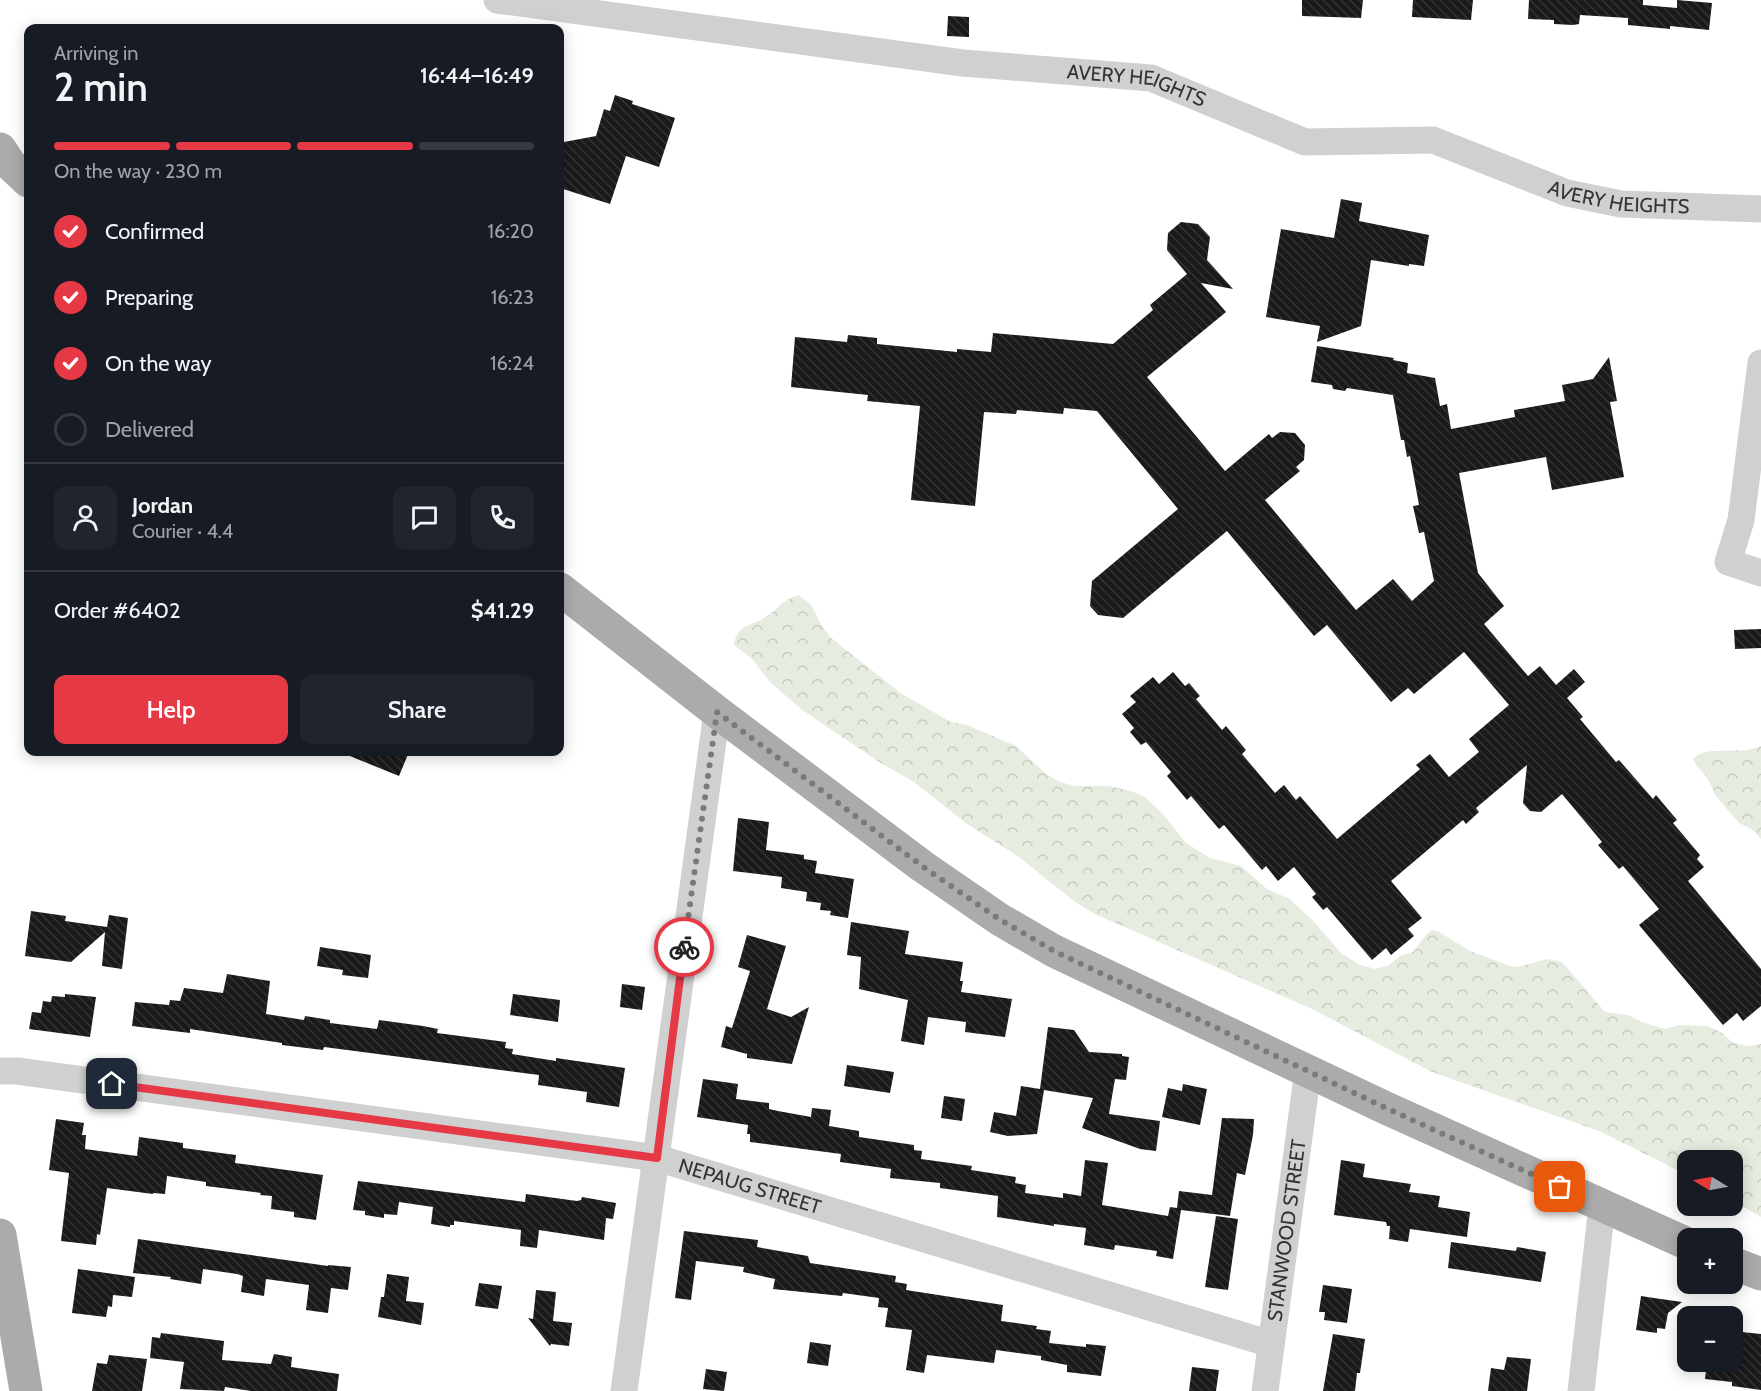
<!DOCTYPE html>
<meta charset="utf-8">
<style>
body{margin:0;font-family:Cabin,sans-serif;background:#20242c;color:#f1f3f6;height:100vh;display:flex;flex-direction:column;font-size:22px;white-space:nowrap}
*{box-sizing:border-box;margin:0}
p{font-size:20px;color:#9ea1a6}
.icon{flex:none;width:33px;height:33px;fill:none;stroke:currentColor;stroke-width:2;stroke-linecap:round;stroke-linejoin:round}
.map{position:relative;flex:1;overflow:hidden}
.panel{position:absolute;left:24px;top:24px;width:540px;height:732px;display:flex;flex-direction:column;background:#171b24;border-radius:12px;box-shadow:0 3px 15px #0003}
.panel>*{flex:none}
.needle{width:39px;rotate:280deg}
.buttons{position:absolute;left:1677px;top:1150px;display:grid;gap:12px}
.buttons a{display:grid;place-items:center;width:66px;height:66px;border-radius:12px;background:#171b24;box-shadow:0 3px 15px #0003;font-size:30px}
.pin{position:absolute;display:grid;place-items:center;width:51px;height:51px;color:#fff;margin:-26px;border-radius:12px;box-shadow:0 3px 9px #0006}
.courier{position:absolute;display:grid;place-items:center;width:60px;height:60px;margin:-30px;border:4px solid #e63946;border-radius:50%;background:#fff;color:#222;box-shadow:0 2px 8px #0007}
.head em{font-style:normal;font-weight:600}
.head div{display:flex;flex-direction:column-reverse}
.head{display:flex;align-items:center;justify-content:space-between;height:102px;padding:0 30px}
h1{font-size:39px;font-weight:600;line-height:45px}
.bar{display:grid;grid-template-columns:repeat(4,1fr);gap:9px 6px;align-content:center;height:72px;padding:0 30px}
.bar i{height:8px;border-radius:4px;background:#363941}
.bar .selected{background:#e63946}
.bar p{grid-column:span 4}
.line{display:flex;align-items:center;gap:15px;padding:0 30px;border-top:2px solid #363941}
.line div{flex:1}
.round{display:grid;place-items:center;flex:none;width:63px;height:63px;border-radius:12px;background:#20242c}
ol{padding:0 30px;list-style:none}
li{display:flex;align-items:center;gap:18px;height:66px}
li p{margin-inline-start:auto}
li .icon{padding:6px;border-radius:50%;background:#e63946;color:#fff;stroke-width:4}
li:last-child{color:#9ea1a6}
li i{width:33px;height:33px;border:3px solid #363941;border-radius:50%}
.action{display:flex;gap:12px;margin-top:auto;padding:12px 30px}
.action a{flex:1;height:69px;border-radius:12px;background:#e63946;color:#fff;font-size:24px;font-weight:600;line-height:69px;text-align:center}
.action a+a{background:#20242c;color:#f1f3f6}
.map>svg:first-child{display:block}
</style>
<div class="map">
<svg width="1761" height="1391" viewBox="0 0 1761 1391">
<defs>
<pattern id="forest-crowns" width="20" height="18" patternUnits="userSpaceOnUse" patternTransform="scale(1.5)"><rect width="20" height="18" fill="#e6ecdf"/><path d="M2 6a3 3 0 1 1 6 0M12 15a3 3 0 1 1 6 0" fill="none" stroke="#c6cbc0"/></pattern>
<pattern id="building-back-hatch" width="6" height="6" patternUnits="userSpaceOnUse" patternTransform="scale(1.5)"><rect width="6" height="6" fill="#1a1a1a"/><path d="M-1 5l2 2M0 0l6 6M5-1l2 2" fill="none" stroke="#333"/></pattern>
</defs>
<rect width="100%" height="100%" fill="#fff"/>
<!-- forest -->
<g fill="url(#forest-crowns)">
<path d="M799,595L811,605L822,626L832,639L902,694L951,722L967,725L1016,746L1046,774L1060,782L1075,786H1109L1131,791L1145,797L1162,813L1186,843L1210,858L1241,866L1267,889L1290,899L1315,923L1341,953L1360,965L1375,969L1389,965L1400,956L1413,952L1426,935L1432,930L1439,932L1470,951L1510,966L1518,967L1547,959L1562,962L1605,1012L1628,1015L1641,1022L1665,1029L1679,1025L1708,1026L1722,1033L1732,1042L1747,1046L1761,1044V1217L1733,1201L1732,1161H1688L1687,1175L1599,1131L1432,1072L1312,1009L1095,914L1075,902L1019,857L967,824L914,782L879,762L801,709L771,683L751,658L734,645C737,624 750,627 764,618C779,609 780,601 799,595Z"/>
<path d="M1761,746V839L1753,830L1739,823L1716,796L1707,777L1697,766L1693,759C1707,744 1741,756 1761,746Z"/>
</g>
<!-- building -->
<g fill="url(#building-back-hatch)">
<polygon points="1302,0 1363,0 1361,18 1302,16"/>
<polygon points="1413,0 1473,0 1471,20 1412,17"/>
<polygon points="1529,0 1643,0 1643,5 1677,8 1677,0 1712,3 1709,30 1670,26 1670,29 1628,25 1628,18 1580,15 1579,24 1573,25 1554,24 1554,20 1528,19"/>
<polygon points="948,16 969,17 969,37 947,36"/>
<polygon points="615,95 633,101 632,104 675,118 659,167 626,156 610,204 560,188 560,158 564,142 596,136 604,109 610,111"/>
<polygon points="1341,199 1362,203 1359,221 1429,235 1424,266 1409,264 1409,266 1371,260 1361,326 1317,342 1320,326 1266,317 1271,287 1281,229 1334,238"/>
<polygon points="1181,222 1198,224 1210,237 1207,260 1233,289 1201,283 1226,312 1147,377 1225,471 1269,434 1272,438 1280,432 1295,433 1305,445 1304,460 1296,467 1300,471 1265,500 1356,610 1393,579 1412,601 1434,581 1424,532 1419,533 1413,506 1419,505 1410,456 1407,457 1404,440 1401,440 1393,395 1347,388 1345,391 1333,389 1332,385 1311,382 1317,346 1394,358 1393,360 1408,363 1407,373 1435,378 1440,406 1447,404 1451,429 1515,417 1514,410 1565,401 1562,385 1593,379 1609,357 1617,401 1610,402 1624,477 1552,490 1546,457 1459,473 1478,573 1504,606 1484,624 1528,676 1540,666 1556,685 1574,669 1585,682 1567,698 1583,717 1580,719 1616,762 1619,760 1653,799 1656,795 1677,820 1673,823 1700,855 1697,859 1704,867 1688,881 1761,969 1761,1006 1743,1021 1737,1013 1723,1025 1639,925 1659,909 1623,866 1619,869 1598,845 1602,842 1562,794 1541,812 1530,811 1523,803 1527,765 1476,808 1479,812 1466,824 1463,820 1391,881 1422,918 1408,929 1414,936 1391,955 1386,948 1372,960 1327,907 1323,910 1312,897 1316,894 1294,867 1278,881 1266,866 1262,870 1224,825 1219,829 1191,796 1187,800 1167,776 1171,772 1146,742 1141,745 1130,732 1134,728 1122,714 1136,702 1130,696 1153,677 1159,684 1173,672 1185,686 1189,683 1200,696 1196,699 1222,730 1226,726 1246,750 1242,754 1275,793 1284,785 1296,800 1300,796 1337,839 1420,769 1416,765 1430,754 1449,777 1479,752 1469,739 1509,705 1464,652 1414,694 1408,688 1391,702 1327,625 1314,636 1227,531 1123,618 1098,615 1090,606 1092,581 1178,509 1097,411 1064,408 1063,414 1017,410 1016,414 984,412 975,506 911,500 920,406 867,401 868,395 791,387 795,337 847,342 848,335 877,338 877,344 957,352 957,349 991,352 993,333 1113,344 1153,310 1150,305 1187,274 1167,250 1168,233"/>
<polygon points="1761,629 1761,648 1735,649 1734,630"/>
<polygon points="340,752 409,752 399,776"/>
<polygon points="738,818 769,822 766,850 804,855 804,859 817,861 815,873 854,879 848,918 830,915 831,911 820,910 821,903 806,901 807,892 781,888 782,877 733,871"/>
<polygon points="31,911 66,916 65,921 107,927 109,915 128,918 122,969 102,966 105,932 71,962 25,956"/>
<polygon points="851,922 909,931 905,954 963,962 960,981 963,981 961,992 1012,999 1005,1037 965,1032 966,1022 928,1017 924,1045 901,1041 908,1000 859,989 861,957 847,955"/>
<polygon points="747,935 786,946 767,1009 791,1017 809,1007 792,1064 747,1058 747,1054 721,1047 726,1026 732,1028 750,971 738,967"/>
<polygon points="320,947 371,955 368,978 342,975 343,970 317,966"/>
<polygon points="227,974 270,981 266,1014 304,1020 305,1016 330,1020 330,1023 377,1029 379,1020 423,1026 438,1029 437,1033 506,1042 505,1048 513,1049 512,1054 556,1061 556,1058 625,1068 619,1107 586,1102 587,1092 538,1085 539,1075 324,1047 323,1050 282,1045 282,1043 190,1029 190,1033 132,1026 135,1002 169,1005 170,1000 180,1001 184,988 223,993"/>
<polygon points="622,984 645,987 642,1010 620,1007"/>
<polygon points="65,994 96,997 90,1037 29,1029 32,1012 41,1013 43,1001 51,1002 52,996 65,997"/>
<polygon points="513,994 560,1000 558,1022 510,1015"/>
<polygon points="1048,1027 1074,1030 1089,1052 1122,1054 1122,1056 1129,1057 1126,1080 1115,1079 1109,1114 1160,1121 1156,1151 1140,1149 1082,1128 1093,1098 1044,1090 1037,1134 1008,1136 990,1132 994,1112 1016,1116 1021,1086 1040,1089"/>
<polygon points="847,1065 894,1072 890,1093 844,1086"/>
<polygon points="703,1079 738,1084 736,1099 769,1103 769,1109 778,1111 811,1117 812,1108 831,1110 829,1126 859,1131 859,1137 914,1145 914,1150 922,1151 921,1159 972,1166 971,1170 1016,1177 1015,1183 1026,1185 1025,1193 1063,1198 1063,1193 1081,1196 1085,1160 1108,1163 1102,1205 1168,1216 1170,1207 1177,1208 1179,1191 1212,1195 1222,1118 1254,1119 1253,1135 1245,1175 1237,1173 1230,1216 1181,1210 1173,1259 1156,1256 1157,1251 1115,1245 1114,1250 1084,1245 1086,1228 1054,1224 1054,1226 997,1217 998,1196 940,1188 940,1183 890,1178 891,1169 840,1162 841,1154 750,1142 750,1134 747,1134 748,1125 697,1117"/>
<polygon points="1183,1084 1207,1089 1200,1125 1162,1117 1168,1088 1182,1091"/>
<polygon points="944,1096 965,1099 962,1121 941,1118"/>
<polygon points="56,1119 84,1123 82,1135 86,1135 85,1149 137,1156 139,1137 183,1143 183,1148 236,1155 235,1163 323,1175 316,1220 294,1217 294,1212 271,1209 272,1196 260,1195 261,1193 206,1186 206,1182 167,1176 165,1194 153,1193 153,1194 107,1188 100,1235 97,1234 96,1245 61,1241 69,1173 49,1170"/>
<polygon points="1341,1160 1365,1164 1363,1177 1411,1184 1409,1192 1440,1196 1438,1207 1470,1212 1467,1237 1410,1229 1408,1242 1389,1239 1390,1226 1387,1226 1386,1222 1334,1215"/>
<polygon points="358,1181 525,1202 526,1194 577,1201 581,1200 582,1197 616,1203 613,1219 606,1218 604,1240 539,1230 537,1248 520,1246 521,1230 454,1221 454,1225 450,1225 450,1227 431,1224 433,1207 399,1202 397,1215 384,1214 384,1218 365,1215 365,1211 353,1210"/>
<polygon points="1216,1216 1238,1219 1228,1290 1205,1287"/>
<polygon points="684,1231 758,1240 757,1247 808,1256 810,1263 896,1276 895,1282 907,1284 906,1290 1003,1305 1001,1321 1037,1326 1036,1329 1051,1331 1049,1343 1086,1347 1086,1344 1106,1346 1101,1376 1067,1372 1067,1365 1041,1360 1041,1356 996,1350 994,1363 927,1355 924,1373 906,1370 912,1330 885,1327 888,1308 878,1307 879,1298 843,1293 842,1296 773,1289 775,1279 743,1272 744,1267 696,1261 691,1300 675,1298"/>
<polygon points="138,1239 328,1266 328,1265 351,1267 348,1290 331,1288 328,1313 306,1310 309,1285 266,1279 264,1296 241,1292 243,1276 237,1274 203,1269 201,1284 170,1279 171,1277 133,1273"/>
<polygon points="1451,1242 1516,1251 1517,1247 1546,1252 1541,1282 1448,1268"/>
<polygon points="78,1269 135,1277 132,1297 113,1295 112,1307 108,1306 106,1317 72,1313"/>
<polygon points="387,1274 409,1277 406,1301 424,1303 421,1325 378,1317 381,1297 384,1297"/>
<polygon points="479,1283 502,1286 498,1309 475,1306"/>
<polygon points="1323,1285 1352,1289 1347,1323 1324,1320 1325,1312 1319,1312"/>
<polygon points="536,1290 556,1292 553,1321 572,1323 569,1346 551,1344 550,1346 528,1318 533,1319"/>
<polygon points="1641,1296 1654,1298 1682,1302 1668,1313 1665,1329 1657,1328 1657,1333 1636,1330"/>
<polygon points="1732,1331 1761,1334 1761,1390 1732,1386 1732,1382 1705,1379 1707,1362 1732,1362"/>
<polygon points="161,1333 224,1341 222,1360 271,1364 274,1354 292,1357 291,1367 339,1374 337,1391 251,1391 225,1387 224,1391 180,1389 184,1362 150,1358 152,1337 160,1338"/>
<polygon points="1333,1334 1365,1339 1360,1373 1357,1373 1355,1391 1323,1391"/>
<polygon points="810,1342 831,1345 828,1366 807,1363"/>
<polygon points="109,1355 147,1359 142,1391 92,1391 97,1363 107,1364"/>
<polygon points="1507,1357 1531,1359 1527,1391 1488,1391 1491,1368 1504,1370"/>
<polygon points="1192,1367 1219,1370 1216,1391 1189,1391"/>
<polygon points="706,1369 727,1372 724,1391 703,1389"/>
</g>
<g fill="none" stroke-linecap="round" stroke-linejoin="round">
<!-- minor -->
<g stroke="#d0d0d0" stroke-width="27">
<path id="s1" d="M497,0L963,63L1151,78L1305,142L1433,140L1567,193L1621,204L1761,209"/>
<polyline points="1761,363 1741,520 1728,562 1761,573"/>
<path id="s2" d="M0,1071H17L657,1158L1271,1344"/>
<polyline points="624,1391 717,712"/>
<path id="s3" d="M1265,1391L1308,1070"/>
<polyline points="1581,1391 1602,1206"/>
</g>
<!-- major -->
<g stroke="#ababab" stroke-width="33">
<polyline points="0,149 10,164 28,181"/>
<polyline points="560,589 717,712 922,866 999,919 1054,951 1388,1109 1688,1244"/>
<polyline points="0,1235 26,1391"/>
<polyline points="1732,1263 1761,1274"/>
</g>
</g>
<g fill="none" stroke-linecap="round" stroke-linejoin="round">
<!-- done -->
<polyline stroke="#7a7a7a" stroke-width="6" stroke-dasharray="0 10.8" points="684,947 717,712 922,866 999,919 1054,951 1388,1109 1560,1187"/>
<!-- route -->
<polyline stroke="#e63946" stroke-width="8" points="112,1084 657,1158 684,947"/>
</g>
<g text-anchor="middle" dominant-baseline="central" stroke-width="6" stroke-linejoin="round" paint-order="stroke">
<!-- street labels -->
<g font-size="20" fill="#333" stroke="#fff">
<text stroke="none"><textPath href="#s1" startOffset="646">AVERY HEIGHTS</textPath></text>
<text stroke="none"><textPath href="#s1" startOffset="1150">AVERY HEIGHTS</textPath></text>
<text stroke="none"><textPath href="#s2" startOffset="760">NEPAUG STREET</textPath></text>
<text stroke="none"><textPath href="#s3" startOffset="162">STANWOOD STREET</textPath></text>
</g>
</g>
</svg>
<div class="buttons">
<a><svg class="needle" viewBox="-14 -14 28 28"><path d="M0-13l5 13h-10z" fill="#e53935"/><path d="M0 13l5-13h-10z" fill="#9ea1a6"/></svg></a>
<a>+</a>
<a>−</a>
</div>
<div class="pin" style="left:1560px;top:1187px;background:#ea580c"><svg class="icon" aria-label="bag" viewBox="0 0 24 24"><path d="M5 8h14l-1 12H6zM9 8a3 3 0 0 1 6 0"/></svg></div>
<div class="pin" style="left:112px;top:1084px;background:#1f2937"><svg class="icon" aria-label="home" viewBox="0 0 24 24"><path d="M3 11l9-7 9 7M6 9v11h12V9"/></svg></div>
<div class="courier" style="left:684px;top:947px"><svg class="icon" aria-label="bike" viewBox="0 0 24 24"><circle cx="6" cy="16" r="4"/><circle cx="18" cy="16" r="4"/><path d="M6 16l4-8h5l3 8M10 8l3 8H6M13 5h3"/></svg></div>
<section class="panel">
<div class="head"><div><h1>2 min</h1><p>Arriving in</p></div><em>16:44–16:49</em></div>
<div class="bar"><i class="selected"></i><i class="selected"></i><i class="selected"></i><i></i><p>On the way · 230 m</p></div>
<ol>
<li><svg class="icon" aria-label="check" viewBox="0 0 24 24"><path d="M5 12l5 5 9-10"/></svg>Confirmed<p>16:20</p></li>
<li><svg class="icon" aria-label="check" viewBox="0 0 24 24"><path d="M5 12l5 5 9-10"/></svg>Preparing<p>16:23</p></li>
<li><svg class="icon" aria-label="check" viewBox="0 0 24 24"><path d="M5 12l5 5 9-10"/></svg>On the way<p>16:24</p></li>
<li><i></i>Delivered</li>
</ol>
<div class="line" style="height:108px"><a class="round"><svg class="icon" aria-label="person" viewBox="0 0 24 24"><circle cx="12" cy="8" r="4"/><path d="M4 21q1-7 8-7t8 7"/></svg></a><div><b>Jordan</b><p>Courier · 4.4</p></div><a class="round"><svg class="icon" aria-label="chat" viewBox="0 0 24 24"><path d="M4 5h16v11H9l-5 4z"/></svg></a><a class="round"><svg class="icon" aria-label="phone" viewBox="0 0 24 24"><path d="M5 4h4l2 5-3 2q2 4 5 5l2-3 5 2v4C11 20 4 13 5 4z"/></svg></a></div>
<div class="line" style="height:78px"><div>Order #6402</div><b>$41.29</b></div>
<div class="action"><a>Help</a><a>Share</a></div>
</section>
</div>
